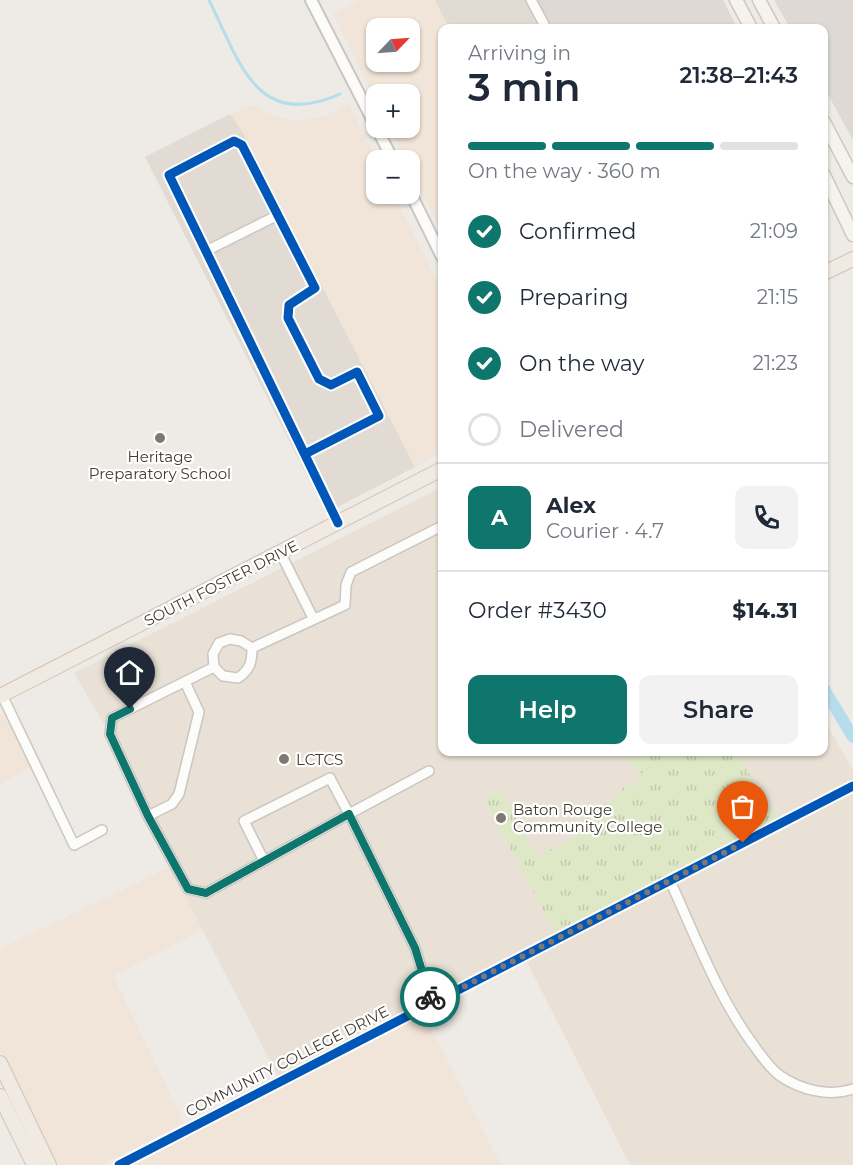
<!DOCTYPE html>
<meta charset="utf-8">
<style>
body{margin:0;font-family:Montserrat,sans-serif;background:#f2f2f3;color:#1f2937;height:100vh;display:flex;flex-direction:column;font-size:22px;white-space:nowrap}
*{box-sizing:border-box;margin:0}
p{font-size:20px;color:#747a83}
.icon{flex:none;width:33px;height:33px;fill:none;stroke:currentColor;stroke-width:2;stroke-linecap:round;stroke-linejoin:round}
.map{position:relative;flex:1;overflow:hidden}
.side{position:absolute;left:438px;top:24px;width:390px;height:732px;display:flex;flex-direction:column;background:#fff;border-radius:12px;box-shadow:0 2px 4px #0004}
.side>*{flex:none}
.needle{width:39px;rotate:65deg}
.controls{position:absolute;left:366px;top:18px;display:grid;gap:12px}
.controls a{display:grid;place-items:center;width:54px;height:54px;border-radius:12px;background:#fff;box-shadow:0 2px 4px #0004;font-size:30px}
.pin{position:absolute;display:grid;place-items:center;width:51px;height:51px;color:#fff;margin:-62px -26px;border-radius:50% 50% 50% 0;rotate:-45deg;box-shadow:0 0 6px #0007}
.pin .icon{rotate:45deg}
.courier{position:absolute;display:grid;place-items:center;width:60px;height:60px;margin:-30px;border:4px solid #0f766e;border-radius:50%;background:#fff;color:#222;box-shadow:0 2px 8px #0007}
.headline em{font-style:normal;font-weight:600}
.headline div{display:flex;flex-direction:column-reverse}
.headline{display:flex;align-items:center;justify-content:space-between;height:102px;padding:0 30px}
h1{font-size:39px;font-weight:600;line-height:45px}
.bar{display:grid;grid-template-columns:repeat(4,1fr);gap:9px 6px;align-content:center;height:72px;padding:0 30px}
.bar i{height:8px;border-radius:4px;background:#e0e1e3}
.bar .active{background:#0f766e}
.bar p{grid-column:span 4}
.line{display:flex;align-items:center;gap:15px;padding:0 30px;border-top:2px solid #e0e1e3}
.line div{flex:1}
.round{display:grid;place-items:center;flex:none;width:63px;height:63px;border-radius:12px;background:#f2f2f3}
ol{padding:0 30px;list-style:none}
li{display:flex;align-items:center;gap:18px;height:66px}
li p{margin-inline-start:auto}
li .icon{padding:6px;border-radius:50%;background:#0f766e;color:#fff;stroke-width:4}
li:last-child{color:#747a83}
li i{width:33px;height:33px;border:3px solid #e0e1e3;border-radius:50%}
.action{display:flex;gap:12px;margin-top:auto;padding:12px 30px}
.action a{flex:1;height:69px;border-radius:12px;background:#0f766e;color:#fff;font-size:24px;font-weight:600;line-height:69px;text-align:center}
.action a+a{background:#f2f2f3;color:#1f2937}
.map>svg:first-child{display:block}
</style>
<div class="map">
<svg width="853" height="1165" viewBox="0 0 853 1165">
<defs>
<pattern id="grass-tufts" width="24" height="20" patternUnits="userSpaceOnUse" patternTransform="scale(1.5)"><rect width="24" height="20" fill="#dfe8c6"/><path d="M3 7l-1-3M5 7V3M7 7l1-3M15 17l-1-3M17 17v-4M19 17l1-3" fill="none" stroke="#c1c8ab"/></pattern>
</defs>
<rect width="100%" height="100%" fill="#eeeae6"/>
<!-- residential -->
<g fill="#e2dbd3">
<polygon points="435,0 525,0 539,28 449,28"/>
<polygon points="230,114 244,134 415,467 326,513 145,157"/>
</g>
<!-- commercial -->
<g fill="#f1e4d8" fill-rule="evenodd">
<path d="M362,0H435L449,28H442V233L410,167V160H406L390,128H410V94H376V101L333,13ZM410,28V62H376V28Z"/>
<polygon points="253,105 274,116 299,121 327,115 349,105 377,160 376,194 393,194 442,290 442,452 415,467 244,134 230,114"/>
<polygon points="9,709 36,765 0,784 0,716"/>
<polygon points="170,867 202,930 113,976 184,1123 101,1165 55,1165 0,1051 0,949"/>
<polygon points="421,1009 501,1165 119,1165"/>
</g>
<!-- industrial -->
<g fill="#ded9d4">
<polygon points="536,0 723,0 737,28 551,28"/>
<polygon points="774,0 853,0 853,140 824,87 824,28 790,28"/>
</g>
<!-- education -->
<polygon fill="#e9e1d5" points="442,487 442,752 824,752 824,720 853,770 853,1165 630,1165 524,956 281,1082 170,867 110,734 74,673"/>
<!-- grass -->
<polygon fill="url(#grass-tufts)" points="624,752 736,752 780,823 558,938 484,799 501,789 536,857 586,831 582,821 611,800 626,785 631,788 642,774 628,761"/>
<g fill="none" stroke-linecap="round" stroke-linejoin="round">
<!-- stream -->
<path stroke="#b6ddec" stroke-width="3" d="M209,0C239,60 256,132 340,94"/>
<!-- canal -->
<polyline stroke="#b6ddec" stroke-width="12" points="824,689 853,737"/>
<defs>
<g id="minor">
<polyline points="531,0 546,28"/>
<polyline points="206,251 278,215"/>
<path d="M305,454L379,416L357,372L331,385L319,379L288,318L289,305L315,288L242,145L234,141L169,175C225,291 281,407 338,523"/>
<polyline points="280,552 313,618"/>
<path d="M230,639L241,641L252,648C252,662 250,670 238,678L223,676L214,667L213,654L219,643Z"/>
<polyline points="252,648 345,605 346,585 351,572 442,526"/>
<path d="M214,667L112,718L110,734L148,816L188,889L206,893C254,866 301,841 349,814L330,778L244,821L264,861"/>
<polyline points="2,695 74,845 102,830"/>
<polyline points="429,771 349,814 415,948 432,1003"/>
<polyline points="148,816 172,804 179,794 199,712 185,682"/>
<path d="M670,881C696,937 718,998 755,1047C762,1057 770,1068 779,1075C800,1090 829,1097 853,1089"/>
<polyline points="119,1165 853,786"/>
</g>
<g id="tertiary">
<polyline points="311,0 393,160"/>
<polyline points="410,192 442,257"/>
</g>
<g id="secondary">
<polyline points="736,0 751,28"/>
<polyline points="759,0 774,28"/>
<polyline points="824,122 853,177"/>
<polyline points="824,175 853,235"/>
</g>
<g id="primary">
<polyline points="824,273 853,259"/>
<polyline points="0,696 442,469"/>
<polyline points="0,1063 49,1165"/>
<polyline points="0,1096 34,1165"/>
</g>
</defs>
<!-- minor casing -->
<use href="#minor" stroke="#cac6c2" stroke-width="12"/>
<!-- tertiary casing -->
<use href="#tertiary" stroke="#cac6c2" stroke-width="14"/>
<!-- secondary casing -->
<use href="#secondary" stroke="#cfc8be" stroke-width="15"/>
<!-- primary casing -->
<use href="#primary" stroke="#d0c4b4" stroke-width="16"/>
<!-- minor -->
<use href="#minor" stroke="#fcfcfb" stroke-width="9"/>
<!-- tertiary -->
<use href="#tertiary" stroke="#fcfcfb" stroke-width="10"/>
<!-- secondary -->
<use href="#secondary" stroke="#f6f2ed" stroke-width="12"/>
<!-- primary -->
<use href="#primary" stroke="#f0eae2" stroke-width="14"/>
<defs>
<g id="cycleway">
<path d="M305,454L379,416L357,372L331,385L319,379L288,318L289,305L315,288L242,145L234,141L169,175C225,291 281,407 338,523"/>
<polyline points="119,1165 853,786"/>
</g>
</defs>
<!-- cycleway casing -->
<use href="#cycleway" stroke="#fff" stroke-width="13"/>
<!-- cycleway -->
<use href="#cycleway" stroke="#0057b8" stroke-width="9"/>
</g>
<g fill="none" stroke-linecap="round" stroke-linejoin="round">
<!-- done -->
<polyline stroke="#7f7872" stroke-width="6" stroke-dasharray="0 10.8" points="430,997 432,1003 743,843"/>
<!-- route -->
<polyline stroke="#0f766e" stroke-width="8" points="130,709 112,718 110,734 148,816 188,889 206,893 349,814 415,948 430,997"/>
</g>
<!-- markers -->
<g fill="#7f7872" stroke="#fff" stroke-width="2">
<circle cx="160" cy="438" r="6"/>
<circle cx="284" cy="759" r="6"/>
<circle cx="501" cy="818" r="6"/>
</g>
<g text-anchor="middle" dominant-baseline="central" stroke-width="4.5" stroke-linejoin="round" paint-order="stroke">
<!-- poi labels -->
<g font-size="15" fill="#433b33" stroke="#fff" text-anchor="start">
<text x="160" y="456" text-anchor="middle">Heritage<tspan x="160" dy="17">Preparatory School</tspan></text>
<text x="296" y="759">LCTCS</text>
<text x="513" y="809">Baton Rouge<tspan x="513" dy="17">Community College</tspan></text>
</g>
<!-- street labels -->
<g font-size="15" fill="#433b33" stroke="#fff">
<text transform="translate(221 583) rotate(-27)">SOUTH FOSTER DRIVE</text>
<text transform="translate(287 1061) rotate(-27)">COMMUNITY COLLEGE DRIVE</text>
</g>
</g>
</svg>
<div class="controls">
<a><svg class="needle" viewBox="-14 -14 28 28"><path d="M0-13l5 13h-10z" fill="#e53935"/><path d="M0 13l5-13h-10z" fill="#747a83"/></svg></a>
<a>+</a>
<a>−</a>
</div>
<div class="pin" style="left:743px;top:843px;background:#ea580c"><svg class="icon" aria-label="bag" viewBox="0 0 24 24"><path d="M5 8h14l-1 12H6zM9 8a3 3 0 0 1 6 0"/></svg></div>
<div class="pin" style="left:130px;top:709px;background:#1f2937"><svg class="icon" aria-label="home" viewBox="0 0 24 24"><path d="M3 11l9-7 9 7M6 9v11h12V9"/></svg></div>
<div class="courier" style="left:430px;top:997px"><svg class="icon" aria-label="bike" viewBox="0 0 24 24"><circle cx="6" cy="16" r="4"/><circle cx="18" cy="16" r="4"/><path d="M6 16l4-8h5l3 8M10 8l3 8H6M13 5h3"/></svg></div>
<section class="side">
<div class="headline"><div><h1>3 min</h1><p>Arriving in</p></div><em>21:38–21:43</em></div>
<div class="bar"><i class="active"></i><i class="active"></i><i class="active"></i><i></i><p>On the way · 360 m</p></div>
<ol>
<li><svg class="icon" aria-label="check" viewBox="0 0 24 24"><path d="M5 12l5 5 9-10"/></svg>Confirmed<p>21:09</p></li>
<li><svg class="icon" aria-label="check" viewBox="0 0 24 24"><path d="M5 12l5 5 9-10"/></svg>Preparing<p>21:15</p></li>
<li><svg class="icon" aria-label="check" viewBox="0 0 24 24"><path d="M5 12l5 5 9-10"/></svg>On the way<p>21:23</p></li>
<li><i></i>Delivered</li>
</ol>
<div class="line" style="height:108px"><b class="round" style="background:#0f766e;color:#fff">A</b><div><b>Alex</b><p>Courier · 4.7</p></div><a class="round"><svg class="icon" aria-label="phone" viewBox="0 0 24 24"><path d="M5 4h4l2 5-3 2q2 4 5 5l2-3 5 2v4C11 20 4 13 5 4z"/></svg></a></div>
<div class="line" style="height:78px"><div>Order #3430</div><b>$14.31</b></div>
<div class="action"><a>Help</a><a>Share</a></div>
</section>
</div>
